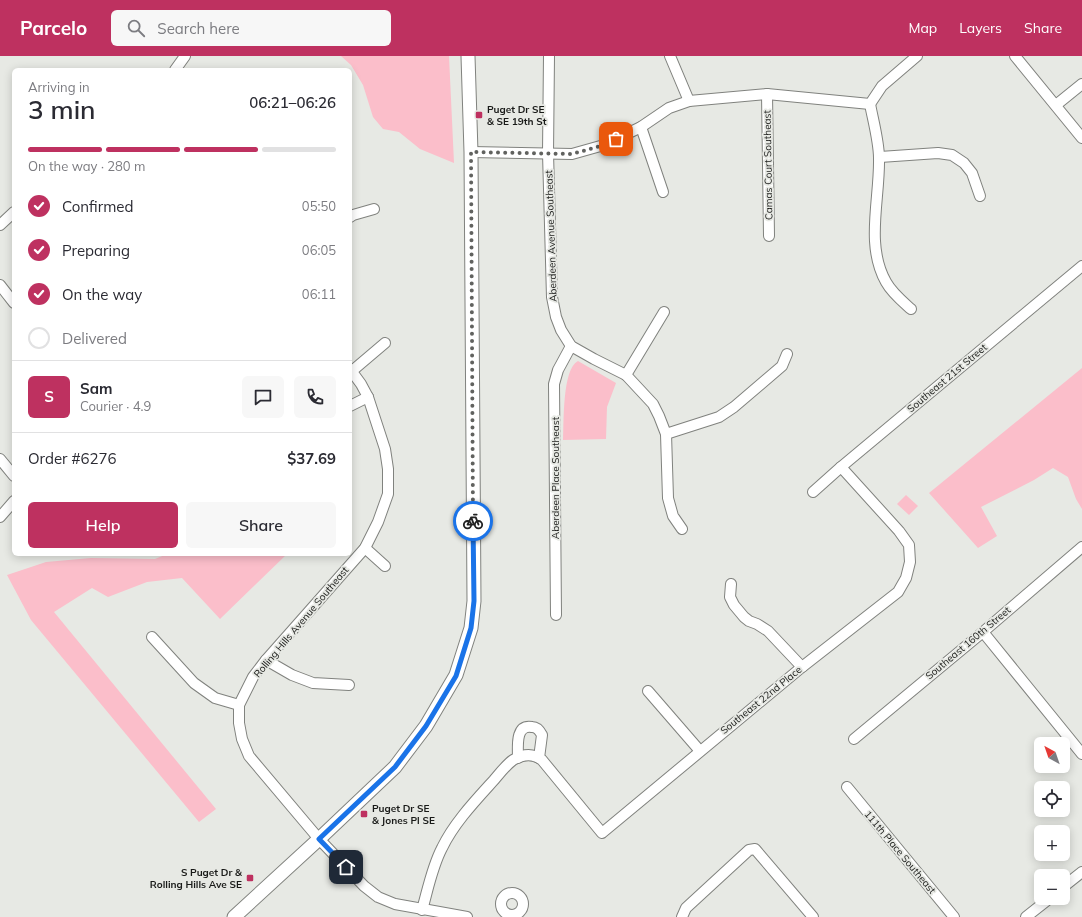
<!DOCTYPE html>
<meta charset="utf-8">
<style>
body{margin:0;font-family:Mulish,sans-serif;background:#f7f7f7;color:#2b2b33;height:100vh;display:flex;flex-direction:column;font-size:15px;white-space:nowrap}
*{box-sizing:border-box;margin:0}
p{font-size:13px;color:#7c7c81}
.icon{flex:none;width:22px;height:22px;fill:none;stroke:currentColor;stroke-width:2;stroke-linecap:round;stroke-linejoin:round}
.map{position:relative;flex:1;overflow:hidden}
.drawer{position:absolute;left:12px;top:12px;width:340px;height:488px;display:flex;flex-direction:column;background:#fff;border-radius:6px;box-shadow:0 2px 10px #0003}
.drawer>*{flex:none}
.needle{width:26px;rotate:320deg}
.buttons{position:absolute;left:1034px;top:681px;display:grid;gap:8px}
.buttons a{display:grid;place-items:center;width:36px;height:36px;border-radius:6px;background:#fff;box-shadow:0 2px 10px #0003;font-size:20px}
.pin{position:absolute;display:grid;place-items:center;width:34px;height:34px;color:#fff;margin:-17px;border-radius:8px;box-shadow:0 2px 6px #0006}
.courier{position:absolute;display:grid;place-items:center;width:40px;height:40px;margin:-20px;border:3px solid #1a73e8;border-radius:50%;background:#fff;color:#222;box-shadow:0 1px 5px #0007}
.overview em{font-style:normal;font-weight:600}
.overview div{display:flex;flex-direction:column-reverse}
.overview{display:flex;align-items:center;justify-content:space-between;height:68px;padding:0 16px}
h1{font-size:26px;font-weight:600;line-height:30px}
.bar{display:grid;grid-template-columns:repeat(4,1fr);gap:6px 4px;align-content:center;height:48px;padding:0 16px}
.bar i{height:5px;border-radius:3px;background:#e1e1e2}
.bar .on{background:#be3160}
.bar p{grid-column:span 4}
.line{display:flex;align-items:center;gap:10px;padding:0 16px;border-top:1px solid #e1e1e2}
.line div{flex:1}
.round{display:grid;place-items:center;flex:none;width:42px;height:42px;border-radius:6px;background:#f7f7f7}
ol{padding:0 16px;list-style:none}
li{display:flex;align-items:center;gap:12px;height:44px}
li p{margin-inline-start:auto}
li .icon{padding:4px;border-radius:50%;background:#be3160;color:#fff;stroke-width:4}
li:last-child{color:#7c7c81}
li i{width:22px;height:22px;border:2px solid #e1e1e2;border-radius:50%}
.primary-button{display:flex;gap:8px;margin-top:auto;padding:8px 16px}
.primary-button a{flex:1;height:46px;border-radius:6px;background:#be3160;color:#fff;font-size:16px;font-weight:600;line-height:46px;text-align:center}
.primary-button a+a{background:#f7f7f7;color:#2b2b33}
header{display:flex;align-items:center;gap:24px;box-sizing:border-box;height:56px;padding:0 20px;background:#be3160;color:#fff}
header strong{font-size:19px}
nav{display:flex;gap:22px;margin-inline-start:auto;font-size:14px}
.search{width:280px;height:36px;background:#f7f7f7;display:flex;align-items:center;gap:10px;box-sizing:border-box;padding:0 14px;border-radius:6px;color:#7c7c81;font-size:15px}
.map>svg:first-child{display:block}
</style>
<header>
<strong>Parcelo</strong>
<div class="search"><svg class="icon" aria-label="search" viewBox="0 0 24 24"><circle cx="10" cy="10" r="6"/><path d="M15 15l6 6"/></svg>Search here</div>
<nav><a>Map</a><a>Layers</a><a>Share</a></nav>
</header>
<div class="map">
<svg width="1082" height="861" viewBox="0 0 1082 861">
<rect width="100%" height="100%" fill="#e7e9e4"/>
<!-- green -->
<g fill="#fbbeca">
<polygon points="341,0 449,0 454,107 420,93 399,76 383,73 373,61 363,29 351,9"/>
<path d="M578,305L616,327L607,351L606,383L563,384C564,367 562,313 578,305Z"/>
<polygon points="1082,312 1082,453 1076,443 1068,421 1053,412 1034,424 981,451 997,480 978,492 929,437"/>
<polygon points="906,439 918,450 909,459 897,448"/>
<polygon points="167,498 287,498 220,563 182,522 147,526 108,541 92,532 54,556 216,753 199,766 31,564 7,519 46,506 91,502 155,503"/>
</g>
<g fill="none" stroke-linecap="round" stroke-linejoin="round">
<defs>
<g id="minor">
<polyline points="549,0 548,97 552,241 556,261 561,274 571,290 594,303 626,319 653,348 659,360 666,378 668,442 673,460 682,473"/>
<polyline points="670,0 689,45"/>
<polyline points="1015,0 1082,82"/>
<polyline points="175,14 185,0"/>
<polyline points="767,38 769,180"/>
<path d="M870,48C873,64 879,86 879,102C880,143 865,189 886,226C892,237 902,245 911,253"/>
<polyline points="1056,49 1082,28"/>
<polyline points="641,71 663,136"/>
<polyline points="471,96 572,98 604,89 641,71 669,52 689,45 767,38 870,48 882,30 917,0"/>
<polyline points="880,101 938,97 952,99 964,107 972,117 980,140"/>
<polyline points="350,161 353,159 374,153"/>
<polyline points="0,169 14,156"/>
<polyline points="0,229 14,247"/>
<polyline points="350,313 361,328 368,341 385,393 388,413 388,438 378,466 365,492 266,604 253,621 239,649 239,667 242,683 249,700 319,783 364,830 378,841 395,848 467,861"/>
<polyline points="352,315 385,287"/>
<polyline points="626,319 664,256"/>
<polyline points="350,350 368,341"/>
<polyline points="666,378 719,361 734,351 782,310 787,298"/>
<polyline points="0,403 14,420"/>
<polyline points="813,436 841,411 1082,210"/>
<polyline points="0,461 14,445"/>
<polyline points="365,492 385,510"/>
<polyline points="731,528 730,541 734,549 744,561 749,565 757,568 768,575 802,611"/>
<polyline points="556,559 554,328 558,314 571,290"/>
<polyline points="983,576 1082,698"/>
<polyline points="152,581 194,627 215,642 239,649"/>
<polyline points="266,604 292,619 313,627 349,629"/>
<polyline points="648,635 700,695"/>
<polyline points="854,683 983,576 1082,491"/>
<path d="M518,702C518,691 515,668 532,671C537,671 540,675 542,679L539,702"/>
<polyline points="847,731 954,861"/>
<polyline points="1063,831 1082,816"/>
<circle cx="512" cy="848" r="11"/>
<path d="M422,854C428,833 432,811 442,792C454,767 475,745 494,724C500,717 506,709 513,704C523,698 533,697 542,704L602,777L802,611L898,536L906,522L910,506L909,489L899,475L841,411"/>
<polyline points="682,861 686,852 749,794 755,793 813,861"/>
<polyline points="1026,861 1050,842"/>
</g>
<polyline id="tertiary" points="234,861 319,783 395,711 426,670 456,619 471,572 474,545 471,96 468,0"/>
</defs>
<!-- minor casing -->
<use href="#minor" stroke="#80827e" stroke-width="12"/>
<!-- tertiary casing -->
<use href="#tertiary" stroke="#80827e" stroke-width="15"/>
<!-- minor -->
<use href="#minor" stroke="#fff" stroke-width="10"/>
<!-- tertiary -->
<use href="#tertiary" stroke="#fff" stroke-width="13"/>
</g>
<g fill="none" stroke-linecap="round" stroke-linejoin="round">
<!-- done -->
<polyline stroke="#61625f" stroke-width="4" stroke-dasharray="0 7.2" points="473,465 471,96 572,98 604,89 616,83"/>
<!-- route -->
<polyline stroke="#1a73e8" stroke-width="5" points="346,811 319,783 395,711 426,670 456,620 471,572 474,545 473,465"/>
</g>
<!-- markers -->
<g fill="#be3160" stroke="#e7e9e4" stroke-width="1.5">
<rect x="475" y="55" width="8" height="8" rx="2"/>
<rect x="360" y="754" width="8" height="8" rx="2"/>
<rect x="246" y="818" width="8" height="8" rx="2"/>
</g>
<g text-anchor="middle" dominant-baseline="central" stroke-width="3.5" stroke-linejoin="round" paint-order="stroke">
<!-- poi labels -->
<g font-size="10" font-weight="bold" fill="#191a18" stroke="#e7e9e4" text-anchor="start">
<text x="487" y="53">Puget Dr SE<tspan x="487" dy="12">&amp; SE 19th St</tspan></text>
<text x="372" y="752">Puget Dr SE<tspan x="372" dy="12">&amp; Jones Pl SE</tspan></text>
<text x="242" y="816" text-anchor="end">S Puget Dr &amp;<tspan x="242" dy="12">Rolling Hills Ave SE</tspan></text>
</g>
<!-- street labels -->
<g font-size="10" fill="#191a18" stroke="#e7e9e4">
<text transform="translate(768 109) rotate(-91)">Camas Court Southeast</text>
<text transform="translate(551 180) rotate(-92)">Aberdeen Avenue Southeast</text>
<text transform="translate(947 322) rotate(-40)">Southeast 21st Street</text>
<text transform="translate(555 422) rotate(-90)">Aberdeen Place Southeast</text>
<text transform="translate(301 566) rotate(-50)">Rolling Hills Avenue Southeast</text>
<text transform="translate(968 587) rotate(-40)">Southeast 160th Street</text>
<text transform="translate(761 644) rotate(-39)">Southeast 22nd Place</text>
<text transform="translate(900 796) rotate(50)">111th Place Southeast</text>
</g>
</g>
</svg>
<div class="buttons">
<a><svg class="needle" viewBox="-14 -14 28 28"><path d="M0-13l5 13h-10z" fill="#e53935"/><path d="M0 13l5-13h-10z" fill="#7c7c81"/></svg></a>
<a><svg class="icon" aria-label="locate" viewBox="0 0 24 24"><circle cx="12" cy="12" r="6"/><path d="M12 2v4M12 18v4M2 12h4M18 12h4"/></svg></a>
<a>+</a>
<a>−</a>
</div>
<div class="pin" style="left:616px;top:83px;background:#ea580c"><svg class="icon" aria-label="bag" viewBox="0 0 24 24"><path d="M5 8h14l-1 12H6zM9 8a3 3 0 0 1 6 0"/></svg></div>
<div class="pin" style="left:346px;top:811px;background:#1f2937"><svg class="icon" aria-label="home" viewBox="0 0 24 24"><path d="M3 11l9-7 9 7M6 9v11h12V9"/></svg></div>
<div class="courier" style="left:473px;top:465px"><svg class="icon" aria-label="bike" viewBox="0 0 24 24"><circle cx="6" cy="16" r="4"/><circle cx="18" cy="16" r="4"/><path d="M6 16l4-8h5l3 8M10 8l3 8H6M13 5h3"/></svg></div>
<section class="drawer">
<div class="overview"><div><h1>3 min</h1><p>Arriving in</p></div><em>06:21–06:26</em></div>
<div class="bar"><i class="on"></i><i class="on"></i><i class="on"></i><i></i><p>On the way · 280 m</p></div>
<ol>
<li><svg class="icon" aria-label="check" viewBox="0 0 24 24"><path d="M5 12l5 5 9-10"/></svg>Confirmed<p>05:50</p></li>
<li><svg class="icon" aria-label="check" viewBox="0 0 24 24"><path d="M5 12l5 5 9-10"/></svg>Preparing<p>06:05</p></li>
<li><svg class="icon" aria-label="check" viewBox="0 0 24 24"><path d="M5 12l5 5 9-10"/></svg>On the way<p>06:11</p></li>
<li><i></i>Delivered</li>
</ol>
<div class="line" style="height:72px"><b class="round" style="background:#be3160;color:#fff">S</b><div><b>Sam</b><p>Courier · 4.9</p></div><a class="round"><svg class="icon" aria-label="chat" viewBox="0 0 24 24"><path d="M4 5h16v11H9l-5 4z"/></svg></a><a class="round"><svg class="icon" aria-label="phone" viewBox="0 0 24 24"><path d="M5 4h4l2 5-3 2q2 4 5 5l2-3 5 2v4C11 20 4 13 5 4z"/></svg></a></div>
<div class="line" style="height:52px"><div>Order #6276</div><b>$37.69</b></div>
<div class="primary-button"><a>Help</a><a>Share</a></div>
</section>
</div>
